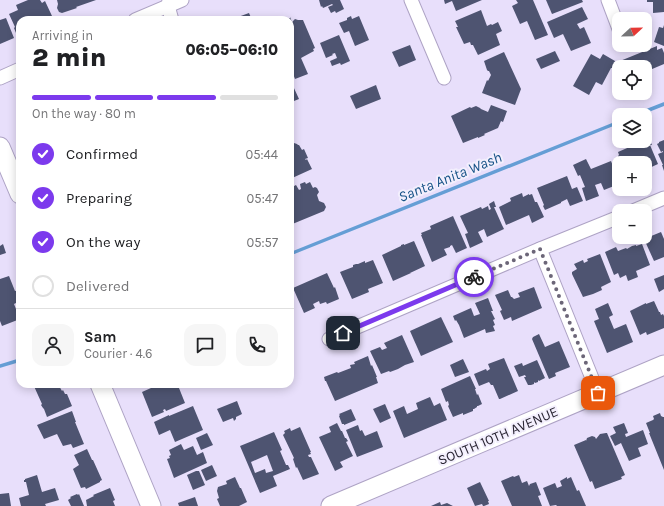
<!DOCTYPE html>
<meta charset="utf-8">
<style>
body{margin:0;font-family:Karla,sans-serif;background:#f6f6f6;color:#202124;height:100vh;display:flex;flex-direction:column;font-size:15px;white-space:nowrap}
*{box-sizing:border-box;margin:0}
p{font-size:13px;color:#757577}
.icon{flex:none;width:22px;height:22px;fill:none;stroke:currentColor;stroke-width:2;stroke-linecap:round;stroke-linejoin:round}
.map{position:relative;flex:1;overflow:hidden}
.panel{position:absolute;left:16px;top:16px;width:278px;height:372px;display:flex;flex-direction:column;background:#fff;border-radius:12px;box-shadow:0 2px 10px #0003}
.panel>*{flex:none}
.needle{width:26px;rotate:68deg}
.tools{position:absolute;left:612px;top:12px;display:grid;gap:8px}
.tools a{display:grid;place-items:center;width:40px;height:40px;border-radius:8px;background:#fff;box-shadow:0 2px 10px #0003;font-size:20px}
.pin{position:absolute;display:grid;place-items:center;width:34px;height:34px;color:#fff;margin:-17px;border-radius:8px;box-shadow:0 2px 6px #0006}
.courier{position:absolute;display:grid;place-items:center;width:40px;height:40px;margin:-20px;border:3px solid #7c3aed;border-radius:50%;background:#fff;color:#222;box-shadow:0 1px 5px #0007}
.head em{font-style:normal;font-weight:800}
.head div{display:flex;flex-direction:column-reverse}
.head{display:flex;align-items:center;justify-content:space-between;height:68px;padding:0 16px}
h1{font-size:26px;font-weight:800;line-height:30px}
.bar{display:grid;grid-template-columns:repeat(4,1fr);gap:6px 4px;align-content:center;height:48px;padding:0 16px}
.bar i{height:5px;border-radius:3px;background:#e0e0e0}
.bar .active{background:#7c3aed}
.bar p{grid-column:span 4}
.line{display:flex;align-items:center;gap:10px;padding:0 16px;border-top:1px solid #e0e0e0}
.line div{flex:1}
.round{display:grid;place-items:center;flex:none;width:42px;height:42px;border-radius:12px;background:#f6f6f6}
ol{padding:0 16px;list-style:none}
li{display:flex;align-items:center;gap:12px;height:44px}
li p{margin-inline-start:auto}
li .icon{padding:4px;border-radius:50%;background:#7c3aed;color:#fff;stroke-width:4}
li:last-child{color:#757577}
li i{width:22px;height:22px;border:2px solid #e0e0e0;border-radius:50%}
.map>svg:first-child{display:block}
</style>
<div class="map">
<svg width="664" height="506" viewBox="0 0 664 506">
<rect width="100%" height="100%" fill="#e8dffb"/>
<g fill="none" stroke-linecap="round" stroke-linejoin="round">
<!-- stream -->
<g stroke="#659ed5" stroke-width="3.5">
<polyline points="636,115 664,104"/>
<polyline points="290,254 619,122"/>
<polyline points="0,366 20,360"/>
</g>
</g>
<!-- building -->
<g fill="#4e5471" fill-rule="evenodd">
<polygon points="28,0 40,0 42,3 45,1 52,16 42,20 20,20 20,32 16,33 14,28 15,27 9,14 18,10 16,5"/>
<polygon points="57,0 96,0 76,7 77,8 62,13 59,12 57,8 58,4"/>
<polygon points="319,0 340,0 344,9 336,13 335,11 331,13 328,7 333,5 332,4 323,8 322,6 321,7"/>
<polygon points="444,0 482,0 456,11 452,1 445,4"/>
<polygon points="516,0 533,0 548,35 535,40 527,21 520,24 512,6 518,3"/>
<polygon points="546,0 582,0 583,2 552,14"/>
<polygon points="647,0 664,0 664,12 653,13 653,2 647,2"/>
<polygon points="582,7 588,19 577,24 580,29 584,27 591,43 571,51 563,34 554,38 547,22"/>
<polygon points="481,10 487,26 491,24 492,25 498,22 502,31 496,34 500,45 478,55 473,45 471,45 470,42 464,44 456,27 458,27 455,21"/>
<polygon points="249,13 252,20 229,20 238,16 238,17"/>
<polygon points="351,16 352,19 359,16 369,40 355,46 349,31 344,33 339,23 347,20 347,18"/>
<polygon points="290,17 292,22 295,19 298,20 303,20 315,48 313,49 314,51 301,58 308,74 295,79 290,66 290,20 286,20 290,18"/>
<polygon points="6,18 14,38 0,44 0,20"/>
<polygon points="664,25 664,46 654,42 659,27 663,28"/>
<polygon points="339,35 350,61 341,65 340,63 332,66 330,61 337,58 335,53 332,54 333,55 326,58 320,43"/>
<polygon points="410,45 416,60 399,67 392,52"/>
<polygon points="657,46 657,50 662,48 664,53 664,64 645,72 645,67 622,67 620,61"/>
<polygon points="555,51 560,61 541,69 536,59"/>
<polygon points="504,52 521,89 515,105 482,93 487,80 488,81 491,75 489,71 488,71 487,70 484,61"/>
<polygon points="591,54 600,59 603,54 615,61 612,68 611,68 602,85 596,82 589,95 573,86"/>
<polygon points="376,85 381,99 356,109 350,96"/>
<polygon points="293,86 299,99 294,101 293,100 290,101 290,87"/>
<polygon points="491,105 507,111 503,122 501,121 498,128 484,134 485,135 478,138 478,137 463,143 451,116 470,107 471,108 476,106 480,108 481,109 488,112"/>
<polygon points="290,138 292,144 294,143 297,144 298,145 299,145 302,150 304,149 308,158 305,159 306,160 307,159 312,169 290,179"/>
<polygon points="664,140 664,171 662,165 663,165 658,154 663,152 663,151 661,152 657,144 659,143 659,142"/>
<polygon points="649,143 651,143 652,145 650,145 658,164 645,170 645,163 621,163 618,156 619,155 618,152 634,145 635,148"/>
<polygon points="586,159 591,169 611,161 618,179 619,178 619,184 604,190 601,183 595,185 599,196 586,201 582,188 585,187 580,175 578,176 573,165"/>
<polygon points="567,176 572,189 577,187 583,201 570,206 567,199 561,202 561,203 545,210 543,206 544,205 537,188"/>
<polygon points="305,182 306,184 310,182 313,188 315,187 317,188 319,192 317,195 319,201 324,203 326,207 324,211 290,225 290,188 296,185 299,190 301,189 300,184"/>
<polygon points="522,193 523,197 529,194 529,195 532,194 535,202 537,202 544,217 532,223 529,215 506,225 499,207 511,201 510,198"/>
<polygon points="494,201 496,207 494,207 502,225 504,229 487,237 484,229 478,232 483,242 470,248 465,234 468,233 460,216 481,207 482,209 488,206 489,210 491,209 489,204"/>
<polygon points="453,216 467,248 456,253 452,245 450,246 450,247 444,249 447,255 432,262 421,235 422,235 421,233 431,229 430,226"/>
<polygon points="661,232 664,239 664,257 654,261 644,239"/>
<polygon points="414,241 425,266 410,273 411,273 393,281 382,255 401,246 401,245 404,244 404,245"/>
<polygon points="3,244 6,253 0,255 0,246"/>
<polygon points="642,244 650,265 636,271 638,277 628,281 626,275 620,278 618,273 614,275 605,252 616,247 618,251 626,248 627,249 632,246 636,245 636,246"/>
<polygon points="600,254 611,282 601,287 602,290 593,294 583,297 572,274 572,272 577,269 574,264 583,260 584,263 588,261 587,259"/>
<polygon points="373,260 383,283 368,289 369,292 352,299 340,272 353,267 353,265 356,264 358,264 365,261 365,263"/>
<polygon points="327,273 334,288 335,287 339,299 327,304 326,302 320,304 319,301 313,304 315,308 304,313 293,288"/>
<polygon points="664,275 664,289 659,292 654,279"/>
<polygon points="9,276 15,291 19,290 20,293 20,301 14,304 20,319 2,326 0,321 0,279"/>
<polygon points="534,287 542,308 512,321 511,317 504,320 500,311 502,310 495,295 508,290 511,297 512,297 514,299 520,297 518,293"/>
<polygon points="488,298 493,311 491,311 495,319 493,320 495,325 493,326 495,331 486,333 485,329 464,338 459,325 456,320 455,321 453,316 471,308 474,316 480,314 475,303"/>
<polygon points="654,301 659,312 660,312 661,315 663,314 664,316 664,328 647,335 646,332 640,335 630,311 646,303 646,304"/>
<polygon points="608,303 613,315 609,317 614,329 626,324 633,342 607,353 594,321 599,319 595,309"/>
<polygon points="441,317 453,342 421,356 410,331"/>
<polygon points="539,334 545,347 559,341 570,367 555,373 556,376 549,379 532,339 533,337"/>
<polygon points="402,335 414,362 405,365 398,369 390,372 389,371 381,374 370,351 380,347 382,350 387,348 384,343"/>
<polygon points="368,356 371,366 372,365 377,377 376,377 378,383 335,401 326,381 325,381 324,377 337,372 338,373 351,368 350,365 355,364 354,362"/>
<polygon points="504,358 518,391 500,399 499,399 493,385 491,385 489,382 479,386 474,374 486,369 487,371 490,369 488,364"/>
<polygon points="463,359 469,372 455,377 450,365"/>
<polygon points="537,360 545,378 539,381 538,380 538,382 535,383 534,382 534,384 531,385 528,385 524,377 526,377 525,375 519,377 514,366 522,363 523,366"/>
<polygon points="470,376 476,389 475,389 477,395 478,394 482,404 478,406 477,406 477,407 474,409 473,409 473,411 463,415 463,413 453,417 448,406 449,405 448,401 446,402 441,389"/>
<polygon points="33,384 58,384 62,391 63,390 65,394 67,394 72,406 47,417 44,409 43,408 41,405 42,404"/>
<polygon points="160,384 181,384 181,387 179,388 185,403 166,411 165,409 163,410 164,412 152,417 142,392"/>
<polygon points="430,397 434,406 440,403 447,420 404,438 393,411 404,406 407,414 418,409 416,403"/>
<polygon points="237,401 242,414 236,417 236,419 234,421 233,418 223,422 217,409"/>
<polygon points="385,404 391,418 380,423 373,409"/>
<polygon points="193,406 203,430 175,442 170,430 159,435 154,422 169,415 169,416"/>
<polygon points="351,409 356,420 344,425 344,424 342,424 339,416 340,415 339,414"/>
<polygon points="72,411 76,422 75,422 84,444 73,448 71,444 63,446 57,434 44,439 37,425"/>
<polygon points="660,413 661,416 663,417 664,417 664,470 649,433 650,433 646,423 653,420 654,419 653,416"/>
<polygon points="337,423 341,431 342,431 345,438 346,438 348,441 346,442 353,456 340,462 343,467 335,471 319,437 331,432 329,427"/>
<polygon points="624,423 628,433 625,434 626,437 643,430 648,444 638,448 641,456 629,461 621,443 615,446 610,436 616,433 613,427"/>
<polygon points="358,425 360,431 362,430 365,436 377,431 383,447 357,457 346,430"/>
<polygon points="300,427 311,452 310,452 311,454 308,455 309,457 311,457 319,474 303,480 297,467 296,468 293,459 294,458 283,435 285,433 284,431 290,428 291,431"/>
<path d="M274,432L282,450L280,451L286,465H288L290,469L273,476L277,486L260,493L240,446ZM267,455L273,471L266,473L265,469L255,473L251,462Z"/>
<polygon points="207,433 213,445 201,450 196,438"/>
<polygon points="606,433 607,433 625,475 621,477 622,479 595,489 592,481 590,482 574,445 586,440 586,441 587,438 592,436 595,437 596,439 600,434"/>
<polygon points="181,444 184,450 193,446 197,455 203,452 207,463 174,478 167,459 170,458 169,456 171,455 169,450"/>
<polygon points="87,449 92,460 93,460 102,480 100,481 100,482 86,489 85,487 81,488 73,469 79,465 74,455"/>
<polygon points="212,465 217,476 206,481 201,470"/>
<polygon points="196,471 199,471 205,485 193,490 187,475"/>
<polygon points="37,475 42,492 55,488 59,500 45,504 46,506 21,506 19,498 29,495 26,482 24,482 24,480 25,480 25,479"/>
<polygon points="519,475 522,483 527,481 529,486 530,484 536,482 541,495 538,496 542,506 512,506 501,481 513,476 514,477"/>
<polygon points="235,477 240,488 241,488 247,502 239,506 220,506 217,499 219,498 217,491 218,487 227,484 226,481"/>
<polygon points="567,477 567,479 571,477 577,491 579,490 586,506 557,506 556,505 550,506 543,488 555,483 557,488 562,486 560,481"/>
<polygon points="480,482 489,501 488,501 489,504 484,506 483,506 482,504 475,506 467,488"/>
<polygon points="110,488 115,500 113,501 115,506 87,506 86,500 94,496 93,495"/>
<polygon points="9,493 11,506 0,506 0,494"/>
<polygon points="77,494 78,495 79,494 84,506 71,506 68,500 71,498 70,497"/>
<polygon points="195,497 198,506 179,506 178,503"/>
<polygon points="440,502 441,505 447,503 453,506 431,506"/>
</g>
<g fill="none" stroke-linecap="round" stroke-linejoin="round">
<defs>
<g id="street">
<polyline points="169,0 168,6 172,20"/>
<polyline points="411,0 444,78"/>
<polyline points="608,0 619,29"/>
<polyline points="135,20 182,0"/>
<polyline points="0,78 20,69"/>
<polyline points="633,211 664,198"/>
<polyline points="540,249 598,393"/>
<polyline points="329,339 540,249 619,217"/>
</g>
<g id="secondary">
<polyline points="0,147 20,194"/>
<polyline points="100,384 151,506"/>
<polyline points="331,506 664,365"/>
</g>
</defs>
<!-- street casing -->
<use href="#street" stroke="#aea3c5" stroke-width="15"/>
<!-- secondary casing -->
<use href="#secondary" stroke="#aea3c5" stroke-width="21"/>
<!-- street -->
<use href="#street" stroke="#fff" stroke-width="13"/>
<!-- secondary -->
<use href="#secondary" stroke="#fff" stroke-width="19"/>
</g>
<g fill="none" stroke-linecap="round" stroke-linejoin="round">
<!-- done -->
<polyline stroke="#6c6678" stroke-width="4" stroke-dasharray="0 7.2" points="474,277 540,249 598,393"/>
<!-- route -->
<polyline stroke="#7c3aed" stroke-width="5" points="343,333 474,277"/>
</g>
<g text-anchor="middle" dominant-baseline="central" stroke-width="4" stroke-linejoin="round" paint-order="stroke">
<!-- street labels -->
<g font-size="14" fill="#292532" stroke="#f3effd">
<text transform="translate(498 436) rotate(-23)">SOUTH 10TH AVENUE</text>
</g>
<!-- water labels -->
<g font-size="15" font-style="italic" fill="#165287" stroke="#f3effd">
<text transform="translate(450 177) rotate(-22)">Santa Anita Wash</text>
</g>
</g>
</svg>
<div class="tools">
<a><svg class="needle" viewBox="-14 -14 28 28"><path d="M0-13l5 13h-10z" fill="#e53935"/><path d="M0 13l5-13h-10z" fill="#757577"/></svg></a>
<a><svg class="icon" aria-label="locate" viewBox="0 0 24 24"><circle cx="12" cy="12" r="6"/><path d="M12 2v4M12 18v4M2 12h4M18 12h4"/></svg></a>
<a><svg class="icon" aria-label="layers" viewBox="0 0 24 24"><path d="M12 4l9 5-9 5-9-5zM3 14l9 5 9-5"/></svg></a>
<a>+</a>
<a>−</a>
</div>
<div class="pin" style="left:598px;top:393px;background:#ea580c"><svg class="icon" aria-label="bag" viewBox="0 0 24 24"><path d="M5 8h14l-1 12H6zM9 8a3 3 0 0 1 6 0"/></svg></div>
<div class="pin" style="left:343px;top:333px;background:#1f2937"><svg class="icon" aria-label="home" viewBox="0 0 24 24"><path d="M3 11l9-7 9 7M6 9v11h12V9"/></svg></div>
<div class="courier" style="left:474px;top:277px"><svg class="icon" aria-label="bike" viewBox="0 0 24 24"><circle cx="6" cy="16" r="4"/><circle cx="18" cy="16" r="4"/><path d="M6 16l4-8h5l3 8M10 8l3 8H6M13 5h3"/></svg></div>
<section class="panel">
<div class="head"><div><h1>2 min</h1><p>Arriving in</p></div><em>06:05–06:10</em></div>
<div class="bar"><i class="active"></i><i class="active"></i><i class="active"></i><i></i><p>On the way · 80 m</p></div>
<ol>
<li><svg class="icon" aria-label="check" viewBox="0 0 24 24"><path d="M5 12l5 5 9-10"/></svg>Confirmed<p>05:44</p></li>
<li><svg class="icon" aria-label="check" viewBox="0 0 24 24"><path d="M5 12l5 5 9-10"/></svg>Preparing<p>05:47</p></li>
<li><svg class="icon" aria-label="check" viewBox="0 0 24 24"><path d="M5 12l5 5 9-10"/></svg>On the way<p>05:57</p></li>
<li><i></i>Delivered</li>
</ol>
<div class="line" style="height:72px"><a class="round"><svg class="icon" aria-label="person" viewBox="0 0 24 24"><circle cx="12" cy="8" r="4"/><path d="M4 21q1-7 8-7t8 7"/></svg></a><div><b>Sam</b><p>Courier · 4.6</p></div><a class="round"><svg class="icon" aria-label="chat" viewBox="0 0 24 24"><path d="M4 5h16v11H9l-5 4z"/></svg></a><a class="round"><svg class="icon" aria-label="phone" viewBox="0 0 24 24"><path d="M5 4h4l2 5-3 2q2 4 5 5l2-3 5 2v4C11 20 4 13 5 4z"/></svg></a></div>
</section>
</div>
